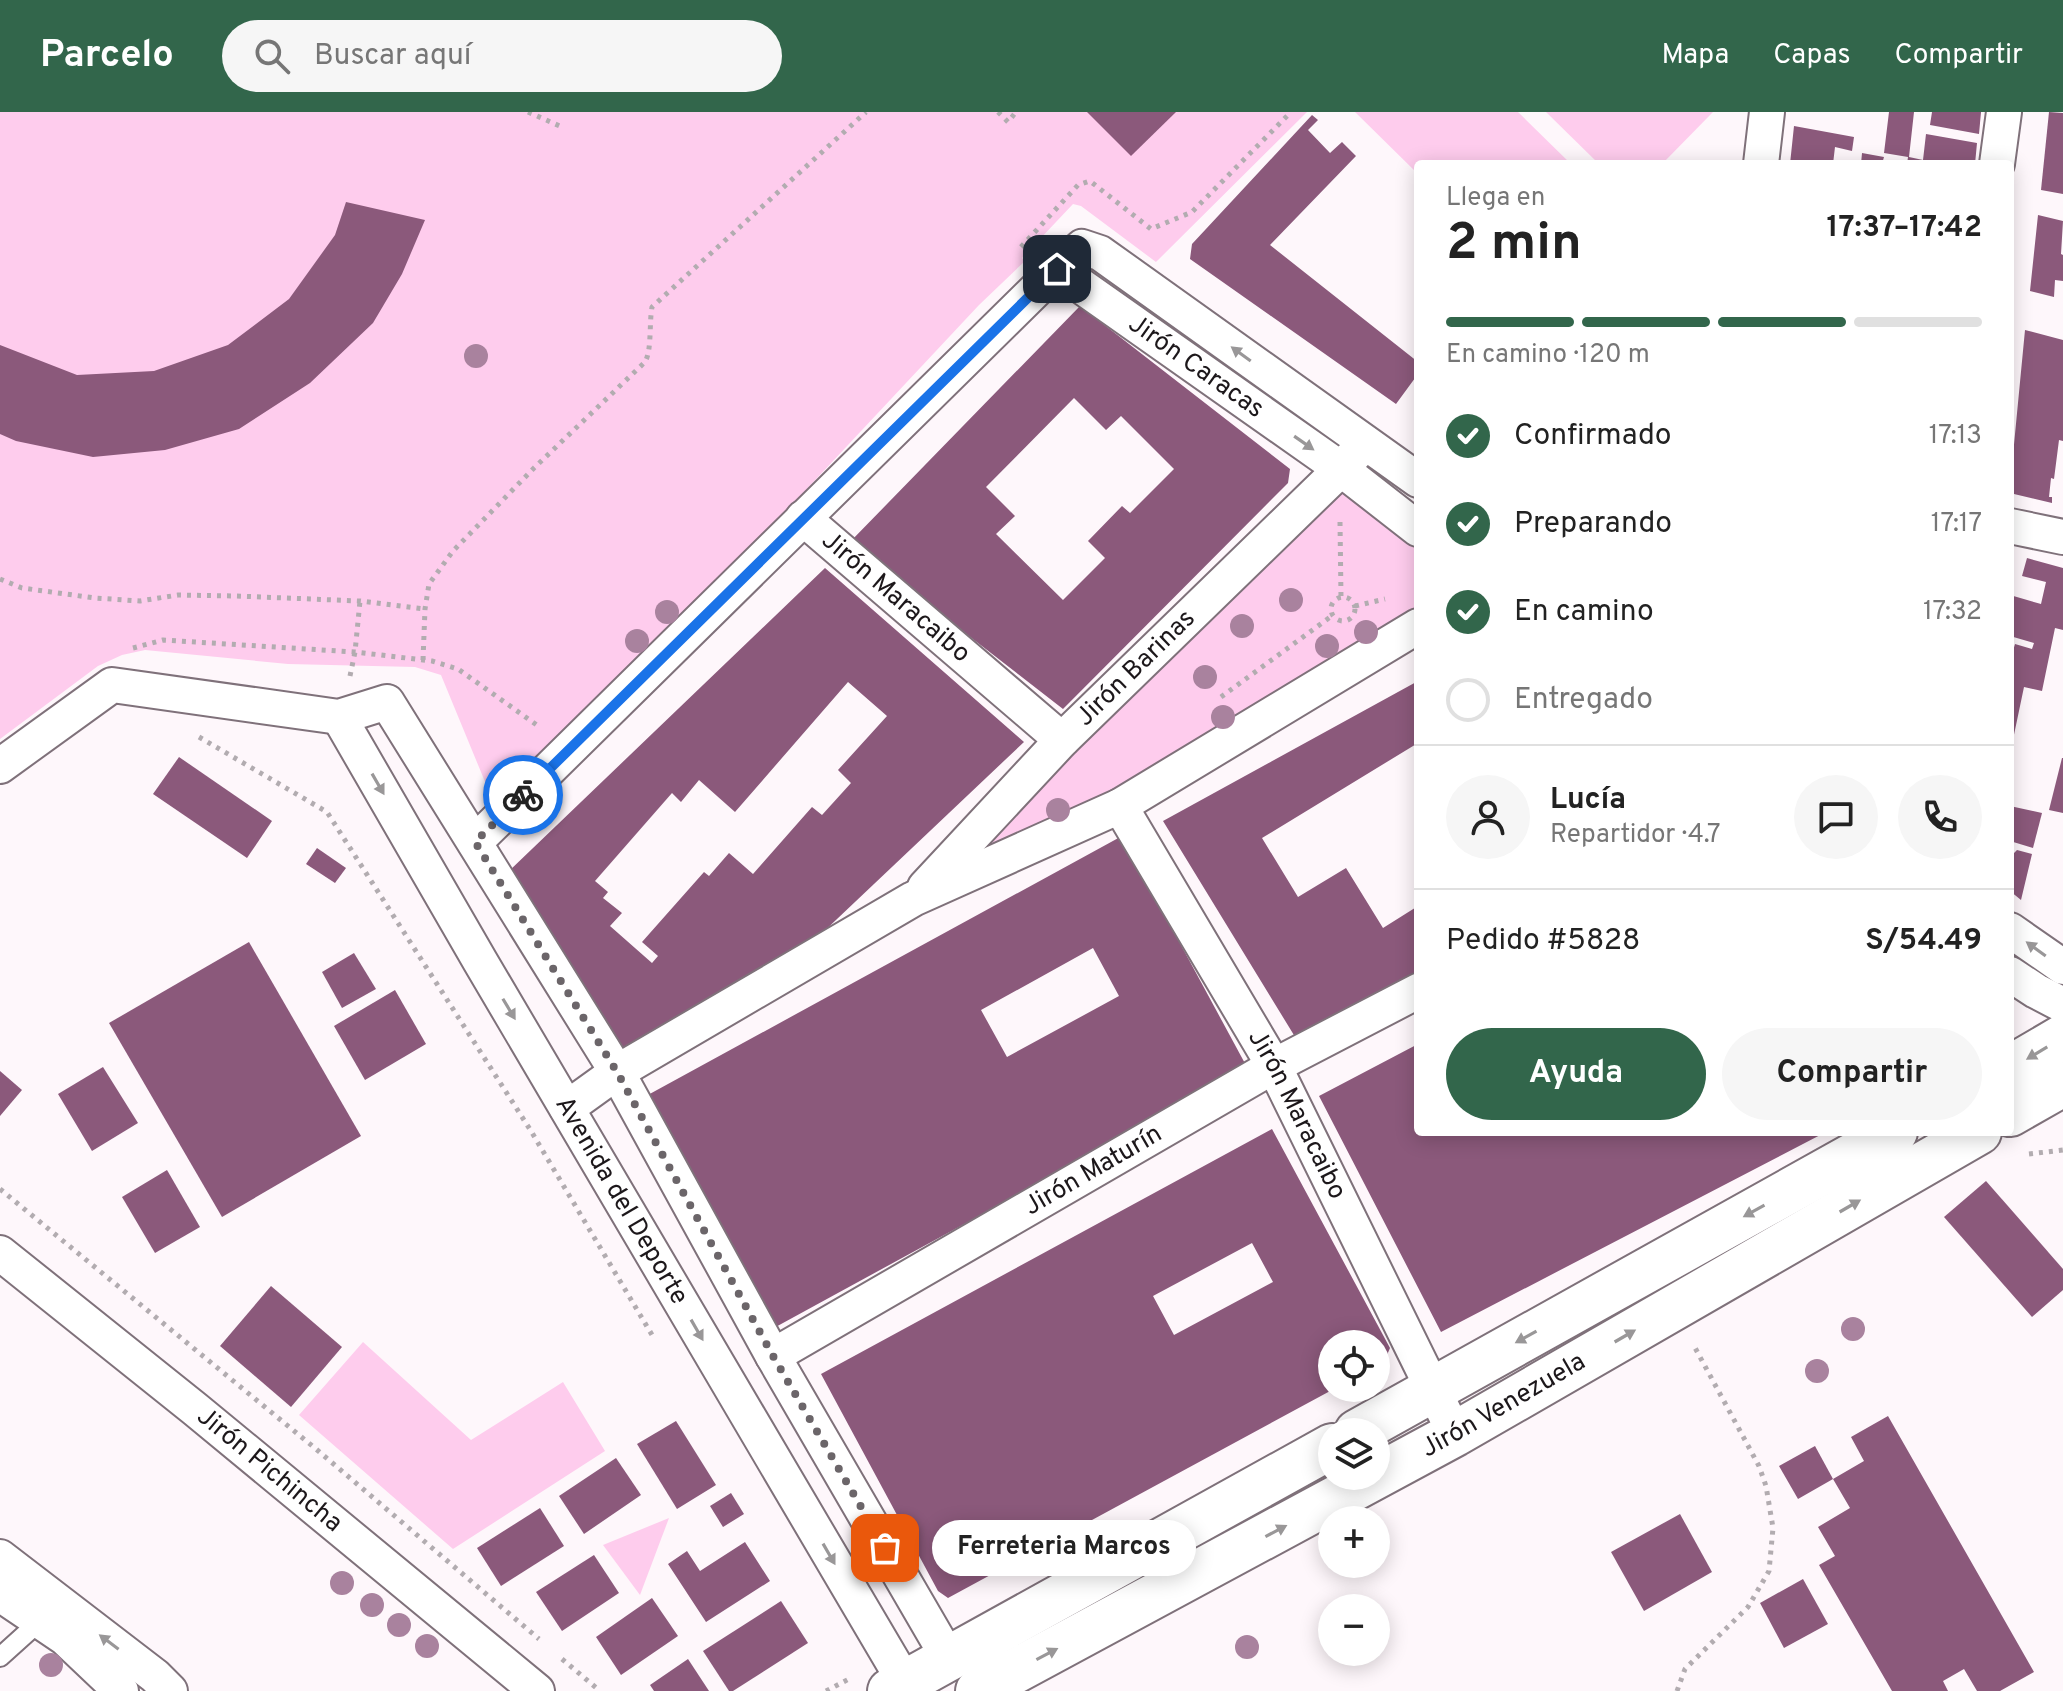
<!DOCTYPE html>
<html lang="es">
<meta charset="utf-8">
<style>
body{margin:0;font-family:Overpass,sans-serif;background:#f6f6f6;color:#222;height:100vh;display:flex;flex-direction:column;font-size:30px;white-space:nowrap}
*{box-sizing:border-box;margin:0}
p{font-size:26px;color:#767676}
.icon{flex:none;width:44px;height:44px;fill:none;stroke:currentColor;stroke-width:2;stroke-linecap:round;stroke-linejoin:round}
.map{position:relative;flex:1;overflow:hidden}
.side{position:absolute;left:1414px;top:48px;width:600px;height:976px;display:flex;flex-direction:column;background:#fff;border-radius:8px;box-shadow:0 4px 20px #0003}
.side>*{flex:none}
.buttons{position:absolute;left:1318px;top:1218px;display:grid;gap:16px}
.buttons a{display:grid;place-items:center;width:72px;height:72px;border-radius:50%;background:#fff;box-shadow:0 4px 20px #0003;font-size:40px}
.pin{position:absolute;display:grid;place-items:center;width:68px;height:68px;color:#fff;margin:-34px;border-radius:16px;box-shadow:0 4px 12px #0006}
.courier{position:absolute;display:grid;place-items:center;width:80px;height:80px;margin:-40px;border:6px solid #1a73e8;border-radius:50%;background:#fff;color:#222;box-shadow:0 2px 10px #0007}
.bubble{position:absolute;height:56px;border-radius:28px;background:#fff;box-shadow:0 4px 20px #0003;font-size:26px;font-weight:700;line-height:56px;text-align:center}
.head em{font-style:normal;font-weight:700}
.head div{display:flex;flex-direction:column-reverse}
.head{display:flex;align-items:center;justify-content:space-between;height:136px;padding:0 32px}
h1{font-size:52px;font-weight:700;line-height:60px}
.bar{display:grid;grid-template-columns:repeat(4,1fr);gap:12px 8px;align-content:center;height:96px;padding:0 32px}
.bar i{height:10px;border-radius:6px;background:#e0e0e0}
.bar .current{background:#32664b}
.bar p{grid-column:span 4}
.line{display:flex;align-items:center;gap:20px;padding:0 32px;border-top:2px solid #e0e0e0}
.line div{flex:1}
.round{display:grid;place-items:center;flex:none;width:84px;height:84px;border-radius:42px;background:#f6f6f6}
ol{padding:0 32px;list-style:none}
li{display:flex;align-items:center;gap:24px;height:88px}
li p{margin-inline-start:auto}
li .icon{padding:8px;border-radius:50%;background:#32664b;color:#fff;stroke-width:4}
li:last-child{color:#767676}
li i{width:44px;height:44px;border:4px solid #e0e0e0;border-radius:50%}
.action{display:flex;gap:16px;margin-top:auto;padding:16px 32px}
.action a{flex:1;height:92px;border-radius:48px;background:#32664b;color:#fff;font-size:32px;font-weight:700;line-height:92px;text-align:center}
.action a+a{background:#f6f6f6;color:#222}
header{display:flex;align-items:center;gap:48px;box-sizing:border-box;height:112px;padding:0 40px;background:#32664b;color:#fff}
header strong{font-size:38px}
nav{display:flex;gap:44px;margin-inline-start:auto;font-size:28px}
.search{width:560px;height:72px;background:#f6f6f6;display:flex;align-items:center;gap:20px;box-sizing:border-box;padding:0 28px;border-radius:44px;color:#767676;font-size:30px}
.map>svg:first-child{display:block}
</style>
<header>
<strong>Parcelo</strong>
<div class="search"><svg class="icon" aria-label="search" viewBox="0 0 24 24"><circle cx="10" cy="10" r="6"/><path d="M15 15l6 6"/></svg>Buscar aquí</div>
<nav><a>Mapa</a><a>Capas</a><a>Compartir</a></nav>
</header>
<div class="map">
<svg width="2063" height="1579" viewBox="0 0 2063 1579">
<rect width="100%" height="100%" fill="#fef7fb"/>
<!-- green -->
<g fill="#fecced">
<polygon points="0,0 1307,0 1156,150 1081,94 1073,92 1022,146 1025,149 979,193 512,692 500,689 488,677 441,563 415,555 288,552 145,538 122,543 98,554 0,627"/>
<polygon points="1355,0 1518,0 1571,52 1418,52 1418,62"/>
<polygon points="1546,0 1713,0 1662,52 1599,52"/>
<polygon points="1340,375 1418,436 1418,509 995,745 971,741"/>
<polygon points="363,1230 471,1328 563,1270 605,1339 453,1437 299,1303"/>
<polygon points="669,1406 640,1483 603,1433"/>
</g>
<!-- building -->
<g fill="#8b597b" fill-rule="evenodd">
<polygon points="1087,0 1176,0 1131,44"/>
<polygon points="1889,0 1914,0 1909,45 1923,48 1926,22 1977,31 1975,52 1907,52 1908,45 1884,41"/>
<polygon points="1932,0 1981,0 1979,22 1930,13"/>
<polygon points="2049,0 2063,1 2063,82 2041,78"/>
<polygon points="1312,3 1318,8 1308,18 1330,41 1342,30 1356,44 1270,133 1418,250 1418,262 1396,292 1190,147 1192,132"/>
<polygon points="1794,14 1854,25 1852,39 1835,35 1833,52 1790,52"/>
<polygon points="1862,41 1884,45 1882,52 1861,52"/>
<polygon points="346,90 425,108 402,162 373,211 310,271 239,317 165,338 93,345 16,329 0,322 0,233 77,263 154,259 228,233 289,187 335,123"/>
<polygon points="2038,103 2063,109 2061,142 2063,143 2063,169 2055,168 2054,185 2030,179"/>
<path d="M1080,194L1290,357L1288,371L1063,597L849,431ZM1074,286L1106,318L1121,304L1174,357L1130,401L1122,394L1088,429L1105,446L1063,488L996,422L1015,404L986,375Z"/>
<polygon points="2025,218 2063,228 2063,329 2059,328 2054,367 2051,366 2049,385 2052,385 2052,391 2014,382 2010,374"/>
<polygon points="2027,446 2063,456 2063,518 2055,516 2042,579 2024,575 2011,637 2010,549 2015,532 2032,537 2034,531 2010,524 2010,483 2041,492 2046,470 2022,464"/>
<path d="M825,456L1024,630L799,843L624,945L508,760ZM848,570L887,604L838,658L851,671L822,703L812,695L753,762L729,741L709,764L704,760L642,830L658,844L652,851L610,814L622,801L603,786L608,780L595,769L672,681L681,690L699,668L735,700Z"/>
<polygon points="1418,569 1418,631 1262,726 1298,785 1346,756 1383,816 1418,794 1418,870 1300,933 1163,709"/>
<polygon points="179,645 272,709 247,746 153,682"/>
<polygon points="2062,646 2063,646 2063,701 2049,698"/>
<polygon points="2010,694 2042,701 2033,736 2010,729"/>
<path d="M1122,724L1248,957L772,1217L646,984ZM1093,836L1119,884L1007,945L981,898Z"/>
<polygon points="317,736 346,756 335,771 306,752"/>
<polygon points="2017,738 2032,742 2021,788 2010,779 2010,742 2012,743"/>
<polygon points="249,830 361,1024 222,1105 109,911"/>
<polygon points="354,841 376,877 342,896 322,860"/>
<polygon points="395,878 426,932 365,968 334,914"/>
<polygon points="1418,932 1418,1020 1826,1020 1441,1220 1319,984"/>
<polygon points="103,955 138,1011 92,1039 58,982"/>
<polygon points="0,959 22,978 0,1004"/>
<path d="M1272,1017L1390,1236L1384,1250L1376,1254V1232H1332V1278L948,1486L938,1479L821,1262ZM1252,1131L1273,1170L1174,1223L1153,1184Z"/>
<polygon points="167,1058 200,1115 155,1141 122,1085"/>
<polygon points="1986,1069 2063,1157 2063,1178 2032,1205 1944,1105"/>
<polygon points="271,1174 342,1235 291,1295 220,1234"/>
<polygon points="1888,1304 2034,1560 2000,1579 1977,1579 1964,1557 1943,1569 1948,1579 1892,1579 1819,1453 1835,1444 1818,1415 1850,1396 1833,1367 1864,1349 1851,1325"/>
<polygon points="676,1309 716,1373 677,1397 637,1332"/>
<polygon points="1815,1334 1833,1367 1798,1387 1779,1354"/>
<polygon points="616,1346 641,1383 584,1422 559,1384"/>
<polygon points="731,1381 744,1402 723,1415 710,1394"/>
<polygon points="540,1396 564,1434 501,1474 477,1436"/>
<polygon points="1680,1402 1712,1460 1644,1499 1611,1440"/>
<polygon points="745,1430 770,1469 706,1510 668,1452 687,1439 700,1459"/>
<polygon points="594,1443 619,1481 562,1519 536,1480"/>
<polygon points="1803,1467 1828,1512 1784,1536 1760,1491"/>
<polygon points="652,1486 678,1524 621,1563 596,1525"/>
<polygon points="781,1489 808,1531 733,1579 729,1579 703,1539"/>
<polygon points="688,1547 709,1579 654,1579 650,1573"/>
</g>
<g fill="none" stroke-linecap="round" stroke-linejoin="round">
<defs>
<polyline id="service" points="0,1545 40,1509"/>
<g id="minor">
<polyline points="1761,52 1767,0"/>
<polyline points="1997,52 2004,0"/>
<path id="s1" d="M1057,157L1341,357L1418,417"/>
<path id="s2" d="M803,406L1062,628"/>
<polyline points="2010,414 2063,425"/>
<path id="s3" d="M339,605L480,849L910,1579"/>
<polyline points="0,654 112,573 339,605 387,590 617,960 773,1244 949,1547"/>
<path id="s4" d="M1120,694L1274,954L1455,1322"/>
<polyline points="475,730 1057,157 1082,135 1100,141 1418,368"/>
<path id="s5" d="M925,775L1062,628L1341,357L1365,331"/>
<polyline points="2010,818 2063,855"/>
<polyline points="2010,862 2036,879 2063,893"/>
<polyline points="567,996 617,960 913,787 1120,694 1418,514"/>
<path id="s6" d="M0,1141L195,1297L537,1579"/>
<path id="s7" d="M773,1244L1274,954L1418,879"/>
<polyline points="0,1445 155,1564 170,1579"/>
<polyline points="0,1482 65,1526 121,1579"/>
</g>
<g id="tertiary">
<polyline points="2010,956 2063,925"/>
<polyline points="2010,1002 2063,972"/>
<polyline points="1357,1320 1895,1020"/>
<polyline points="890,1579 1332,1334"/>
<path id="s8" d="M978,1579L1455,1322L1979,1020"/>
</g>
</defs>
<!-- service casing -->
<use href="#service" stroke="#7f717a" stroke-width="22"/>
<!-- minor casing -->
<use href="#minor" stroke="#7f717a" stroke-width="38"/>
<!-- tertiary casing -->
<use href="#tertiary" stroke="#7f717a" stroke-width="48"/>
<!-- path -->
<g stroke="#b2acb0" stroke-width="5" stroke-dasharray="4 6" stroke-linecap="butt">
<polyline points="528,0 562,15"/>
<polyline points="998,0 1008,10 1016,0"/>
<polyline points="1021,135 1078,73 1090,69 1151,117 1192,100 1291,0"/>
<polyline points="1340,410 1341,485"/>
<polyline points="0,467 22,476 95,486 140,489 178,483 236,484 360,489 425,497"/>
<circle cx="1343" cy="497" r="12"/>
<polyline points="1355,494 1385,487"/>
<polyline points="133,536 163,528 355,540 432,549 458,557 541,616"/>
<path d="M423,548L425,497L429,472L453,439L534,356L645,250C652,238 649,211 652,195L866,0"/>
<polyline points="350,564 355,540 360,489"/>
<polyline points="1221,585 1333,503"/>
<polyline points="199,625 327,700 531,1019 655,1228"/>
<polyline points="2029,1042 2063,1038"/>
<polyline points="0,1077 316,1337 539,1527"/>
<polyline points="562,1547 600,1579"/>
<polyline points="826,1579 849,1567"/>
<polyline points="1677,1579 1685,1557 1748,1495 1769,1459 1773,1416 1766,1374 1759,1354 1693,1232"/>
</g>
<!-- service -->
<use href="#service" stroke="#fff" stroke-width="18"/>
<!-- minor -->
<use href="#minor" stroke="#fff" stroke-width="34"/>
<!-- tertiary -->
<use href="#tertiary" stroke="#fff" stroke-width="44"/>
</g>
<!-- trees -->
<g fill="#a9829e">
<circle cx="476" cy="244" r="12"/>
<circle cx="1291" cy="488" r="12"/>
<circle cx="667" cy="500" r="12"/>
<circle cx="1242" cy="514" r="12"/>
<circle cx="1366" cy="520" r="12"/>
<circle cx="637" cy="529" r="12"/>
<circle cx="1327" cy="534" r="12"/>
<circle cx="1205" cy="565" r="12"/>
<circle cx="1223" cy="605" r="12"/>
<circle cx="1058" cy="698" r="12"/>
<circle cx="1853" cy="1217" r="12"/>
<circle cx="1817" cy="1259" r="12"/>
<circle cx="342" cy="1471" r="12"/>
<circle cx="372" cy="1493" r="12"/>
<circle cx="399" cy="1513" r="12"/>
<circle cx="427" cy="1534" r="12"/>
<circle cx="1247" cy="1535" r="12"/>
<circle cx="51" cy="1553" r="12"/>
</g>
<!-- one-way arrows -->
<defs><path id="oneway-solid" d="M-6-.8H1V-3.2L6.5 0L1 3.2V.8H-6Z" transform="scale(2)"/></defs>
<g fill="#999798">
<use href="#oneway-solid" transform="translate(1241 242) rotate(-144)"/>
<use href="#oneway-solid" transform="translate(1304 331) rotate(35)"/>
<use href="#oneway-solid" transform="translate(378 672) rotate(60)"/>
<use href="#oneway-solid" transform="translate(2036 837) rotate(-144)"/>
<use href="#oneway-solid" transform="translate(509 897) rotate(59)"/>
<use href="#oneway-solid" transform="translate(2037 941) rotate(149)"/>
<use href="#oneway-solid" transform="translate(1850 1094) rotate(-30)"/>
<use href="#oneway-solid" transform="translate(1754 1099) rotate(151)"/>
<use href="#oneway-solid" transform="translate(697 1218) rotate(60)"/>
<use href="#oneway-solid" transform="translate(1625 1224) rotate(-30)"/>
<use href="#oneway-solid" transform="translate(1526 1225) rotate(151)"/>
<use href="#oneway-solid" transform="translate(1276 1419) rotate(-28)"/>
<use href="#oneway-solid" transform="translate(829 1442) rotate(60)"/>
<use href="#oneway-solid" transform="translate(109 1530) rotate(-143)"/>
<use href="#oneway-solid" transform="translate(1047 1542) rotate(-28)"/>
</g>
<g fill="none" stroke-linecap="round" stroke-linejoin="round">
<!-- done -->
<polyline stroke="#6b6569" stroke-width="8" stroke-dasharray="0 14.4" points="523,683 475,730 617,960 773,1244 885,1436"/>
<!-- route -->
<polyline stroke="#1a73e8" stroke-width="10" points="523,683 1057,157"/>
</g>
<g text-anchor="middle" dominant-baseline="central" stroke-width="7" stroke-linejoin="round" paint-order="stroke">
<!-- street labels -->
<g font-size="26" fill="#1c171a" stroke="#fff">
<text stroke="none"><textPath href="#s1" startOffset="170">Jirón Caracas</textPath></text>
<text stroke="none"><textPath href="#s2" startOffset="122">Jirón Maracaibo</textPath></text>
<text stroke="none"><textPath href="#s5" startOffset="304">Jirón Barinas</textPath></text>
<text stroke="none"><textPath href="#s4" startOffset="356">Jirón Maracaibo</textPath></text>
<text stroke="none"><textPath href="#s7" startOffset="370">Jirón Maturín</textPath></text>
<text stroke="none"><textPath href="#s3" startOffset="560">Avenida del Deporte</textPath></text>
<text stroke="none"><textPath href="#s8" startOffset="598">Jirón Venezuela</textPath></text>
<text stroke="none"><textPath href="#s6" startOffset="346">Jirón Pichincha</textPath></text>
</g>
</g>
</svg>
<div class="buttons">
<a><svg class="icon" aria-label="locate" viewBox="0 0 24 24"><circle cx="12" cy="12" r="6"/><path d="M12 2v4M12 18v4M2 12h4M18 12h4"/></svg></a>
<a><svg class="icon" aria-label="layers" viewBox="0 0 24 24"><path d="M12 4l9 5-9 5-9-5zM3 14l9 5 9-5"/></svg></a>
<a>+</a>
<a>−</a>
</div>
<div class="pin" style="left:885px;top:1436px;background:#ea580c"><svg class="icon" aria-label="bag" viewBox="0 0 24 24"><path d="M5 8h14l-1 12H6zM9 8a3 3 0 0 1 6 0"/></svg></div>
<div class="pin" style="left:1057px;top:157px;background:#1f2937"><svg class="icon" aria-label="home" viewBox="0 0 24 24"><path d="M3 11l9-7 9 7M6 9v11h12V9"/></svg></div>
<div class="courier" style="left:523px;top:683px"><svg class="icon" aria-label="bike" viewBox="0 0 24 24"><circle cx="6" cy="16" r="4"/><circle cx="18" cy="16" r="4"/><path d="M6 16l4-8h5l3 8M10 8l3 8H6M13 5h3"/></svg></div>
<div class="bubble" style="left:932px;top:1408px;width:264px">Ferreteria Marcos</div>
<section class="side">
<div class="head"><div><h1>2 min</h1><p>Llega en</p></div><em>17:37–17:42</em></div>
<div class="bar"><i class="current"></i><i class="current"></i><i class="current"></i><i></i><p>En camino · 120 m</p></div>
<ol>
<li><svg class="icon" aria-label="check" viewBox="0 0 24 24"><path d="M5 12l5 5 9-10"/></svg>Confirmado<p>17:13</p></li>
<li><svg class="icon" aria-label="check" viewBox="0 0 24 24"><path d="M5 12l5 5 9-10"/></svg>Preparando<p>17:17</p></li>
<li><svg class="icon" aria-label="check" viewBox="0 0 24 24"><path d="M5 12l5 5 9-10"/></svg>En camino<p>17:32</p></li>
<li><i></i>Entregado</li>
</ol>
<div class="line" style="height:144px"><a class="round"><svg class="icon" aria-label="person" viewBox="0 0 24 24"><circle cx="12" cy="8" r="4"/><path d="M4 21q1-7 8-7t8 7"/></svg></a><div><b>Lucía</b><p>Repartidor · 4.7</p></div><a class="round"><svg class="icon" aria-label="chat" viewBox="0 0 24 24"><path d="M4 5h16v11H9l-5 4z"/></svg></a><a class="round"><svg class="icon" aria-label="phone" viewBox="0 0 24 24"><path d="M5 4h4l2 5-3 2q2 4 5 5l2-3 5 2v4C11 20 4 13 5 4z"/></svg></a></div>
<div class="line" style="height:104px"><div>Pedido #5828</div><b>S/54.49</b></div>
<div class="action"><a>Ayuda</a><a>Compartir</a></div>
</section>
</div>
